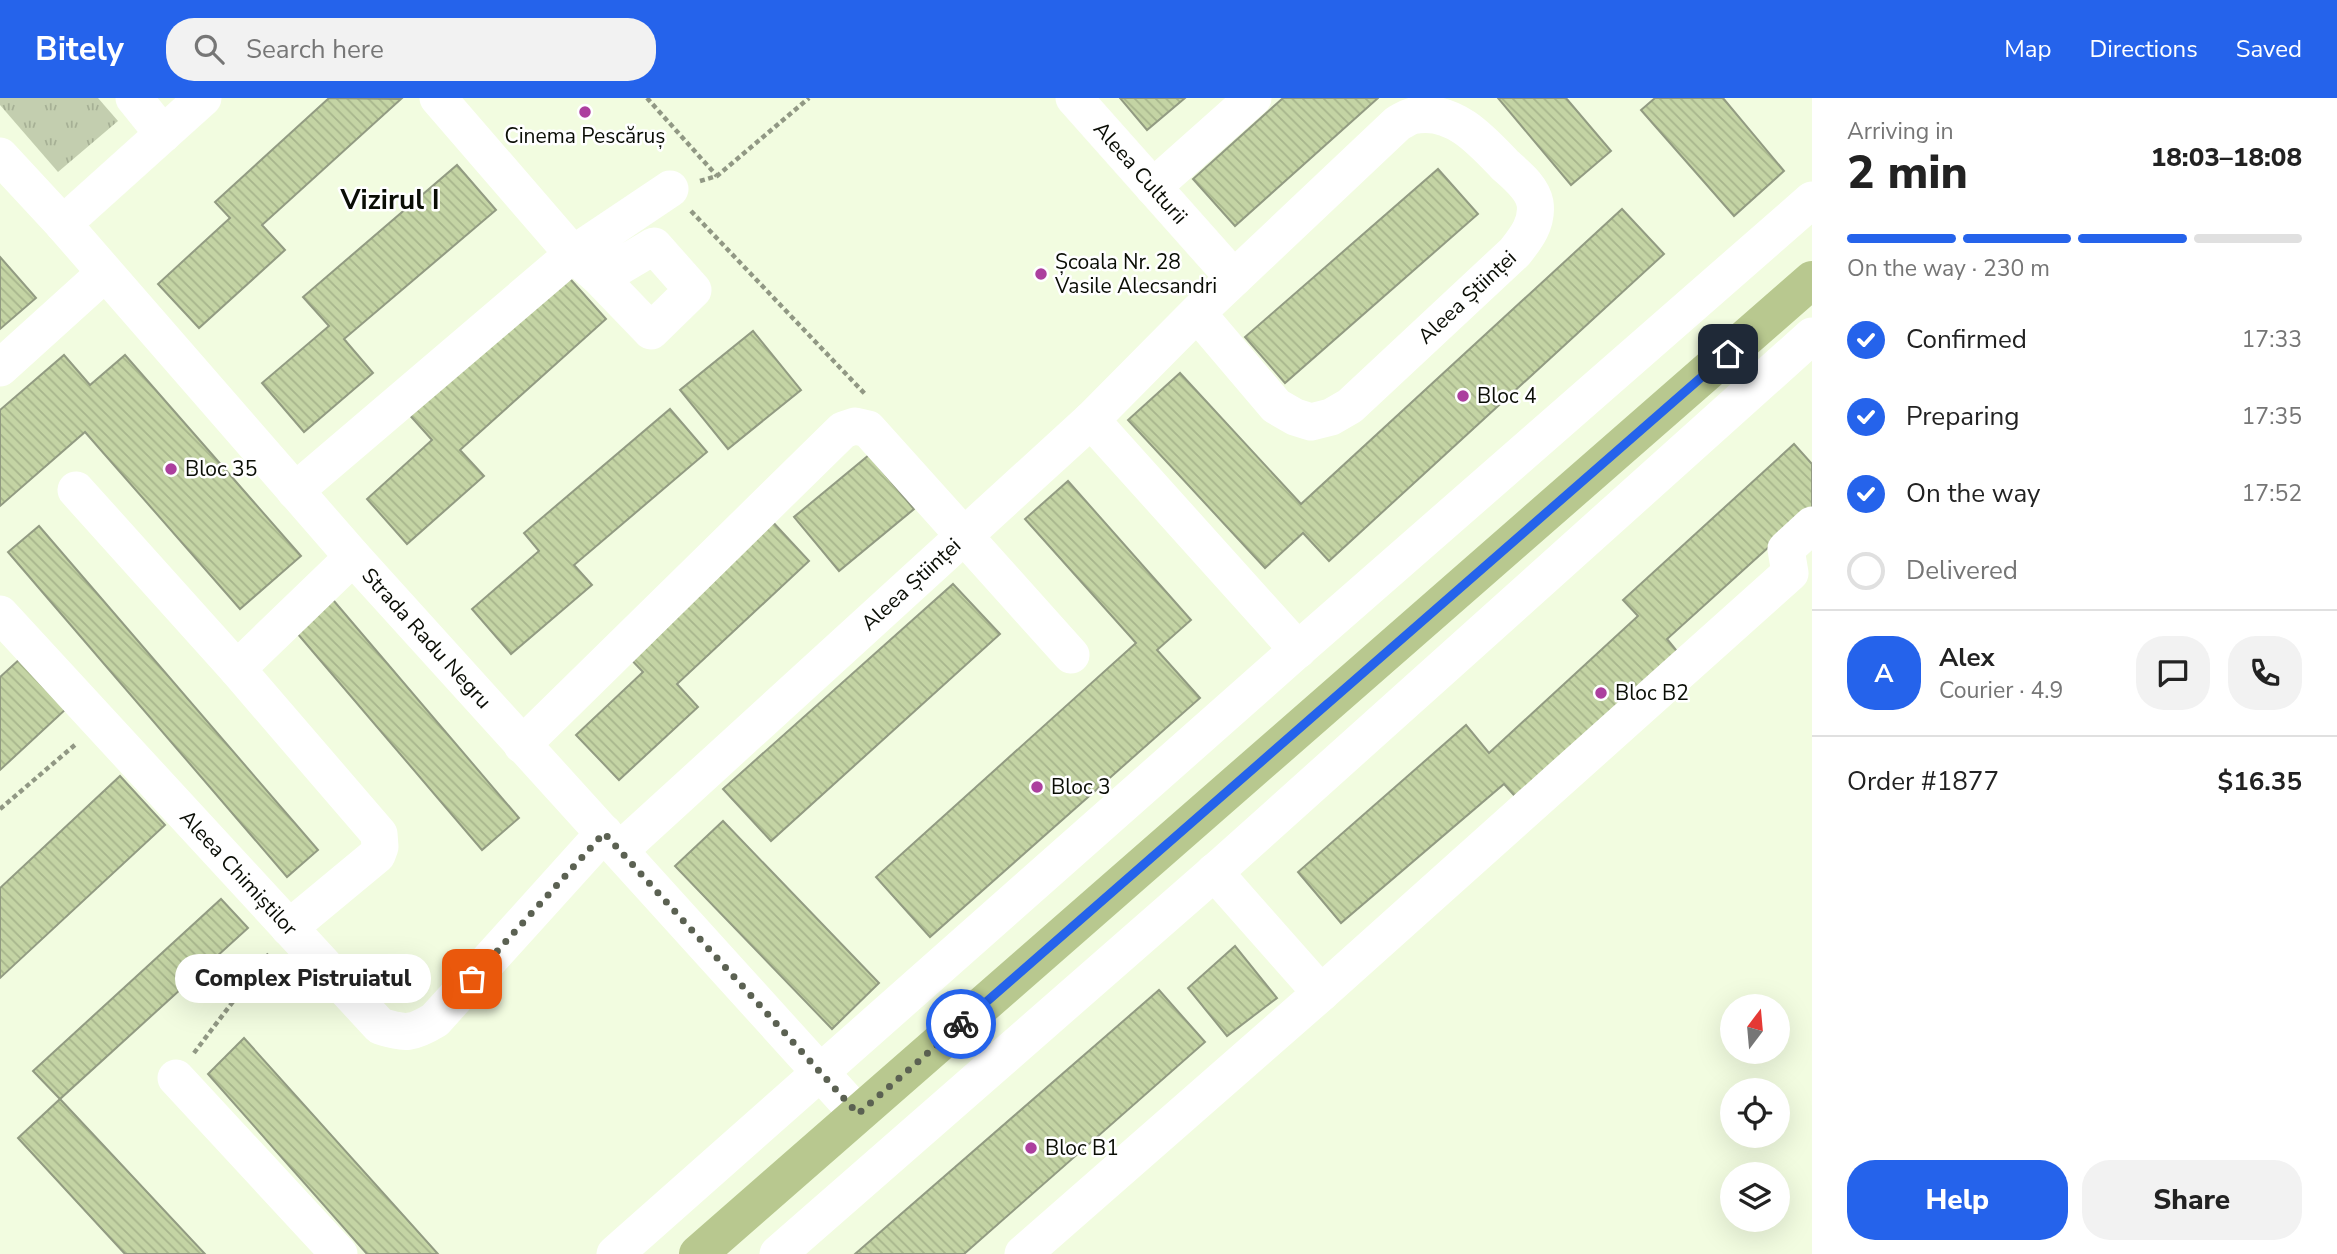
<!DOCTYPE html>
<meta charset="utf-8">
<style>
body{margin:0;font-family:"Nunito Sans",sans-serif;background:#f2f2f2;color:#222;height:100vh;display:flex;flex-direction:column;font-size:26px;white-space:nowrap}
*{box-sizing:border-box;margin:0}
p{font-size:23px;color:#767676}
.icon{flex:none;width:38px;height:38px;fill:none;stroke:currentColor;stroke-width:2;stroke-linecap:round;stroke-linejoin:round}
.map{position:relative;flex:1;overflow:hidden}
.drawer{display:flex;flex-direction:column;background:#fff;width:525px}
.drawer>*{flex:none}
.needle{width:46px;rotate:16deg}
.controls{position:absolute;left:1720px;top:896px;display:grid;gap:14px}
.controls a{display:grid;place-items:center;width:70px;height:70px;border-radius:50%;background:#fff;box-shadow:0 7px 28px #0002;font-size:35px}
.pin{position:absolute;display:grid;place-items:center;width:60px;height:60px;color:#fff;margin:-30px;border-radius:14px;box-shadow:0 4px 10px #0006}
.courier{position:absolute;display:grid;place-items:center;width:70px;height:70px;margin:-35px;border:5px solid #2563eb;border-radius:50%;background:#fff;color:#222;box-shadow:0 2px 9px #0007}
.bubble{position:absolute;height:49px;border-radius:24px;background:#fff;box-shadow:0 7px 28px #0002;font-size:23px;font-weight:800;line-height:49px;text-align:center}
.headline em{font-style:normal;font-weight:800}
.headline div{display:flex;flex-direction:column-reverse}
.headline{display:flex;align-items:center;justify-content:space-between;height:119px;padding:0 35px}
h1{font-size:46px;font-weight:800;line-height:52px}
.bar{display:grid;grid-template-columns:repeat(4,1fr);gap:10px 7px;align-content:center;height:84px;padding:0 35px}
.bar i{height:9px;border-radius:5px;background:#e0e0e0}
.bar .current{background:#2563eb}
.bar p{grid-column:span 4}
.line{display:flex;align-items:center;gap:18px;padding:0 35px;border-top:2px solid #e0e0e0}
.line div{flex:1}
.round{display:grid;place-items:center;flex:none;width:74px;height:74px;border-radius:28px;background:#f2f2f2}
ol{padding:0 35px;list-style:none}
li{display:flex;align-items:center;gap:21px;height:77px}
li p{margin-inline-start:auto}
li .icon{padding:7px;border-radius:50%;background:#2563eb;color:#fff;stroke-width:4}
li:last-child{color:#767676}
li i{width:38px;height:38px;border:4px solid #e0e0e0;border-radius:50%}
.primary-button{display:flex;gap:14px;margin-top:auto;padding:14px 35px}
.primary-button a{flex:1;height:80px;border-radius:28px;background:#2563eb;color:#fff;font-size:28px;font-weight:800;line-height:80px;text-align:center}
.primary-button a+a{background:#f2f2f2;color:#222}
header{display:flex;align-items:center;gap:42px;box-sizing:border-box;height:98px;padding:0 35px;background:#2563eb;color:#fff}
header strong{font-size:33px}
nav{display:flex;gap:38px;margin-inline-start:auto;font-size:24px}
.search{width:490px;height:63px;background:#f2f2f2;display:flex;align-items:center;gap:18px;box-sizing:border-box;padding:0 24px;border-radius:28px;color:#767676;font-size:26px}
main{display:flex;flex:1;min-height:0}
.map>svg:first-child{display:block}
</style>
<header>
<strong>Bitely</strong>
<div class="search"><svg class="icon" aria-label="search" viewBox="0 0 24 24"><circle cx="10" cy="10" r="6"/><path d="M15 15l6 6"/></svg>Search here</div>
<nav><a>Map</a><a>Directions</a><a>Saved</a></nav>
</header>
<main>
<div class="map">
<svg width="1812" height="1156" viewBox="0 0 1812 1156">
<defs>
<pattern id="park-tufts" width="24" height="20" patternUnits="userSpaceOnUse" patternTransform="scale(1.75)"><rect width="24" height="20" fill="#c3ceaf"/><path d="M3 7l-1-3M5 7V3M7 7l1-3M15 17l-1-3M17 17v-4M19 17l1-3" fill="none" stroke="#a6b095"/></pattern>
<pattern id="building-back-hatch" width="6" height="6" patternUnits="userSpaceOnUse" patternTransform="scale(1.75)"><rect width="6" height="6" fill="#c4d4a4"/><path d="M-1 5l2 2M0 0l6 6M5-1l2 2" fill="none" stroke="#a7b58c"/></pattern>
</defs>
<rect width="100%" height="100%" fill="#f2fce0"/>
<!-- park -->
<polygon fill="url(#park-tufts)" points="0,0 98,0 118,23 58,74 0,7"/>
<!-- building -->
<g fill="url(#building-back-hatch)" stroke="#929b82" stroke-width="2">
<polygon points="329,0 401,1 262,127 285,152 199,230 158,186 230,120 215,104"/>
<polygon points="1120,0 1185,0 1147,32"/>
<polygon points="1283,0 1378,0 1235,128 1193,81"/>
<polygon points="1498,0 1566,0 1611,53 1571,87"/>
<polygon points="1655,0 1723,0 1784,73 1734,118 1641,12"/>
<polygon points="457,67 496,112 344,241 373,275 304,334 262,285 329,228 303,199"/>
<polygon points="1438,71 1478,116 1285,285 1245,239"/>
<polygon points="1622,111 1664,156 1329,463 1303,435 1265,470 1128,322 1180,275 1301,406"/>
<polygon points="0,159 36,200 0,231"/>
<polygon points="563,173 606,221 460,352 484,378 407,446 367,401 432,342 406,313"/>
<polygon points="753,233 801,292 728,351 680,292"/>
<polygon points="64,257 90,287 125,257 301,458 240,511 85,334 0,408 0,312"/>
<polygon points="670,311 707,354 574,467 592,487 511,556 472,511 539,453 524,435"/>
<polygon points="1794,346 1812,366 1812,410 1667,541 1684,562 1522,706 1504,686 1341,825 1298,774 1466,627 1489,655 1638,518 1623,502"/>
<polygon points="869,357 914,411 839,473 794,419"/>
<polygon points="1068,383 1191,522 1157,552 1200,600 930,839 876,779 1136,545 1025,421"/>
<polygon points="770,421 809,463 677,586 698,609 619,682 576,637 643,574 625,555"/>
<polygon points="39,428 318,752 287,779 8,454"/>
<polygon points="953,486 1000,536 771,743 723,691"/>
<polygon points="328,496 519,720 482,752 291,528"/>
<polygon points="21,560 67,610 0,672 0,579"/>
<polygon points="120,678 165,727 0,880 0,790"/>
<polygon points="723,723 879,885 832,931 675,768"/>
<polygon points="221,801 248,830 60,1001 33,973"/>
<polygon points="1235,848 1277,900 1227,938 1188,890"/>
<polygon points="1159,892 1205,944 964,1156 855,1156"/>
<polygon points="244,940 438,1156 367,1156 208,976"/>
<polygon points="60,1001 205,1156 125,1156 18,1040"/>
</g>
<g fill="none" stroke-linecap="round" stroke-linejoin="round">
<!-- path -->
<g stroke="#919884" stroke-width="4.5" stroke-dasharray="5 3.5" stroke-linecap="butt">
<polyline points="647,0 717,78"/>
<polyline points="700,83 717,78 809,0"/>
<polyline points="691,113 866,297"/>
<polyline points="0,711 76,646"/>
<polyline points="194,955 269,856"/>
</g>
<!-- minor -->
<g stroke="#fff" stroke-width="37">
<polyline points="134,0 163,36"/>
<path id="s1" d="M1074,0L1234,180"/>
<path id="s2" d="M0,58L63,126L353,459L858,1016"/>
<polyline points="1153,89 1253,0"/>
<polyline points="63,126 203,0"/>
<polyline points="600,180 654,148 693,192 651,233 600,180 573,156 670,91"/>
<polyline points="0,270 105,175"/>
<polyline points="1091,322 1298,552"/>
<polyline points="76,392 237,571 379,736 380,749 377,757 289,830"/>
<polyline points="295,393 573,156 438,0"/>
<path id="s3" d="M0,516L380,928C406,936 412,936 435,922L604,735"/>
<polyline points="237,571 353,459"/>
<polyline points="522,647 843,332 855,328 868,331 1071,557"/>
<path id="s4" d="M620,752L1091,322L1197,215L1398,25C1404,22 1411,17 1418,17C1455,12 1482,43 1505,67C1516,77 1532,89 1535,105C1538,125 1526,140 1515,154L1350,308L1331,319L1311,324L1295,319L1276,308L1197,215"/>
<polyline points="1214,774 1321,895 1790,475 1786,451 1812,427"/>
<polyline points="176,980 339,1156"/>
<polyline points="615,1156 1294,555 1812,102"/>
<polyline points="778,1156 1225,765 1812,238"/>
<polyline points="1023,1156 1321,895"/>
</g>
<!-- major -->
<polyline stroke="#b8c88f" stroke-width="38" points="698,1156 1812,182"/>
</g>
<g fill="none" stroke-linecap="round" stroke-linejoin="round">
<!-- done -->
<polyline stroke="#5b6152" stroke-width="7" stroke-dasharray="0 12.6" points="472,881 604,735 858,1016 961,926"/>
<!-- route -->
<polyline stroke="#2563eb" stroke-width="9" points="961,926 1728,256"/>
</g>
<!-- markers -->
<g fill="#ac3f9e" stroke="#fff" stroke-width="2.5">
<circle cx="585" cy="14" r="7"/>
<circle cx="1041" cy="176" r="7"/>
<circle cx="1463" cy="298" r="7"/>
<circle cx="171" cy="371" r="7"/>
<circle cx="1601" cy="595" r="7"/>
<circle cx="1037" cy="689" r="7"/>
<circle cx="1031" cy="1050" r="7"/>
</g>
<g text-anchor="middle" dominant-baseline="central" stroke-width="5" stroke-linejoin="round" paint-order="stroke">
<!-- poi labels -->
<g font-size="21" fill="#0a0d05" stroke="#fff" text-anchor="start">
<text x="585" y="38" text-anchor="middle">Cinema Pescăruș</text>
<text x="1055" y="164">Școala Nr. 28<tspan x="1055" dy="24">Vasile Alecsandri</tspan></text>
<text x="1477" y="298">Bloc 4</text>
<text x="185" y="371">Bloc 35</text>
<text x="1615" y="595">Bloc B2</text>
<text x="1051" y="689">Bloc 3</text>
<text x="1045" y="1050">Bloc B1</text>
</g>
<!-- street labels -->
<g font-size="21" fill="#0a0d05" stroke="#fff">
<text stroke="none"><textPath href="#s1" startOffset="100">Aleea Culturii</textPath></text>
<text transform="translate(1467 199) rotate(-43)">Aleea Științei</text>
<text stroke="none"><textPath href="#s4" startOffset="394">Aleea Științei</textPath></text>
<text stroke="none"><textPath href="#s2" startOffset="644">Strada Radu Negru</textPath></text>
<text stroke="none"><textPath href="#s3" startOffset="352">Aleea Chimiștilor</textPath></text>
</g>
<!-- district labels -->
<g font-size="28" font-weight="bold" fill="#0a0d05" stroke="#fff">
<text x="390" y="102">Vizirul I</text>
</g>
</g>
</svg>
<div class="controls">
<a><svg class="needle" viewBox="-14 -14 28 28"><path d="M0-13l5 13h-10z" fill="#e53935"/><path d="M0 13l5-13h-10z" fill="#767676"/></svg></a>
<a><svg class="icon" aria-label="locate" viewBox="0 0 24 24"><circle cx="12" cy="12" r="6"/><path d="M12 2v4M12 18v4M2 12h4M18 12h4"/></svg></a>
<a><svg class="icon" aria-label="layers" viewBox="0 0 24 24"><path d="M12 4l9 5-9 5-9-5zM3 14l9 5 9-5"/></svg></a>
</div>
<div class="pin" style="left:472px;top:881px;background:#ea580c"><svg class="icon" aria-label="bag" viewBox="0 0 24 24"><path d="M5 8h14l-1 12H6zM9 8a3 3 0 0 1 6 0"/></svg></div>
<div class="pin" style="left:1728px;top:256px;background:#1f2937"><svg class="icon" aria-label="home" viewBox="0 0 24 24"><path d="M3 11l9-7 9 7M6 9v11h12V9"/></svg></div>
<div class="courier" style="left:961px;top:926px"><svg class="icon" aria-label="bike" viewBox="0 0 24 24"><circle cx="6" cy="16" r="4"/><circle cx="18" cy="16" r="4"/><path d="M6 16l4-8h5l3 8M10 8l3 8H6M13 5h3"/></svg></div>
<div class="bubble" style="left:175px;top:856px;width:256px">Complex Pistruiatul</div>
</div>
<section class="drawer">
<div class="headline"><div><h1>2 min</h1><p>Arriving in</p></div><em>18:03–18:08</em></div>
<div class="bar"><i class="current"></i><i class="current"></i><i class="current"></i><i></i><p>On the way · 230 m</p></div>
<ol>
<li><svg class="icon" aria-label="check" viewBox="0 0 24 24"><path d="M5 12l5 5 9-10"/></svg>Confirmed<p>17:33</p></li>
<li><svg class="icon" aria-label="check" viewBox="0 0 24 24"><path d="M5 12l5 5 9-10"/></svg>Preparing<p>17:35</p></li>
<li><svg class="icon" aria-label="check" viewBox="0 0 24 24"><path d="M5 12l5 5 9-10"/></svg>On the way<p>17:52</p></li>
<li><i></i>Delivered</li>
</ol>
<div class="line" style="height:126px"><b class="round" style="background:#2563eb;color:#fff">A</b><div><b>Alex</b><p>Courier · 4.9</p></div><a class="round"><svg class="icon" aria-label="chat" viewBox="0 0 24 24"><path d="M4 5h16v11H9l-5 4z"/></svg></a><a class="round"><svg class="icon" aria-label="phone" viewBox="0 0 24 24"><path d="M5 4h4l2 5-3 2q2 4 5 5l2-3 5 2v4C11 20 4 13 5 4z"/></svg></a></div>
<div class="line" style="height:91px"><div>Order #1877</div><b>$16.35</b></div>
<div class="primary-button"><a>Help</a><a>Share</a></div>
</section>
</main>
